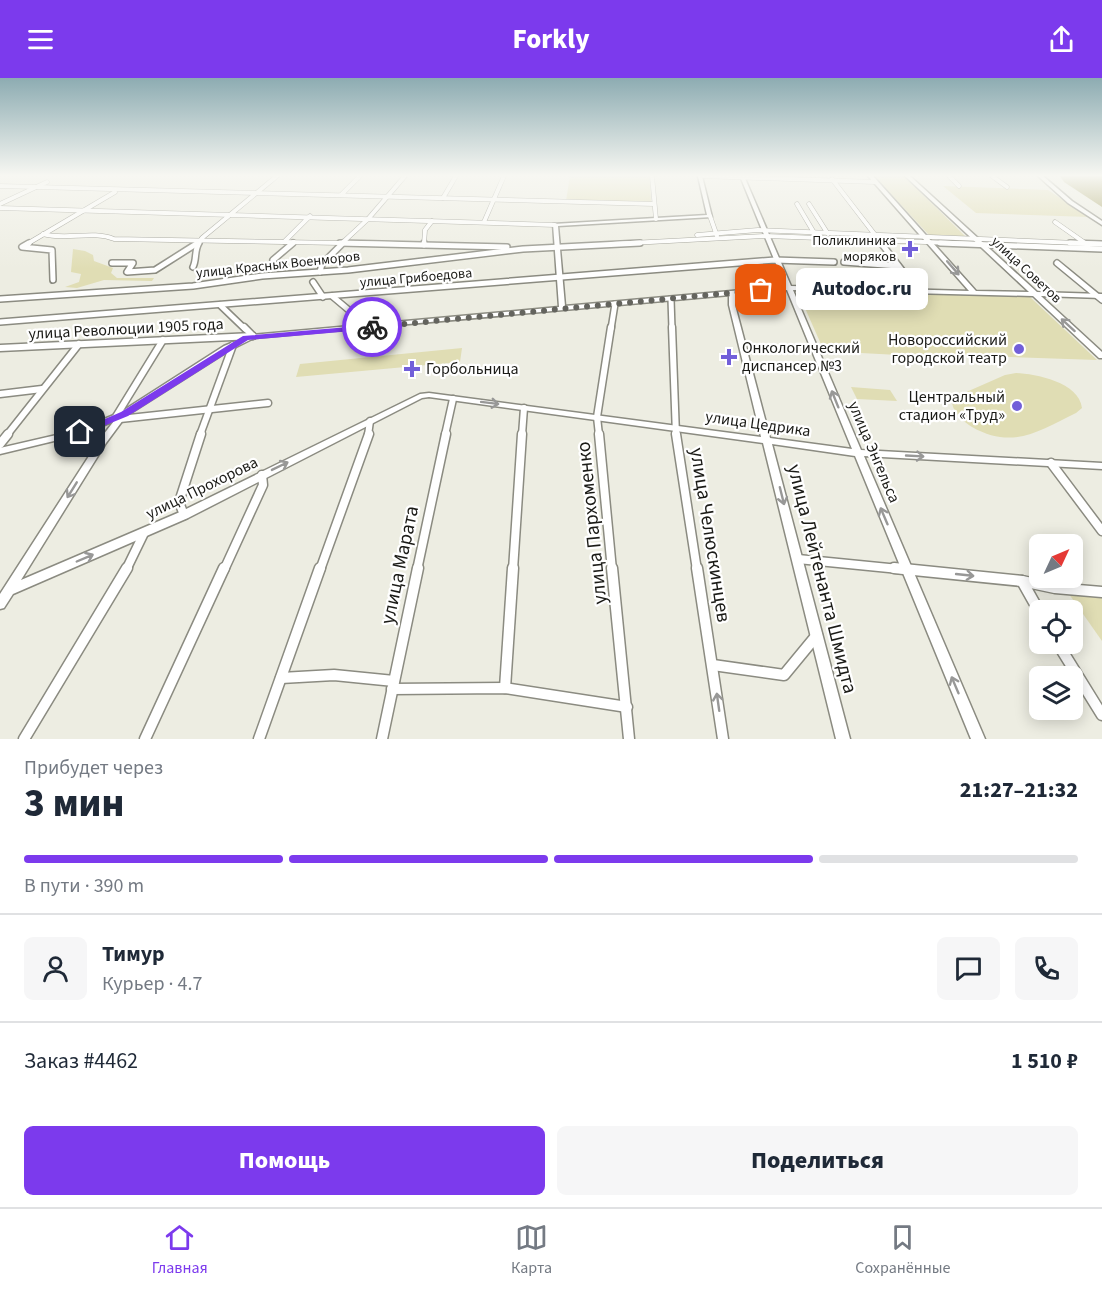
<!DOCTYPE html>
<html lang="ru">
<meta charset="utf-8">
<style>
body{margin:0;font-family:"Source Sans 3",sans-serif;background:#f6f6f7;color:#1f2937;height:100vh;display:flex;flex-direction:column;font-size:22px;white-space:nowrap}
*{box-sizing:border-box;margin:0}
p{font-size:20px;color:#747a83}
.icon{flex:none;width:33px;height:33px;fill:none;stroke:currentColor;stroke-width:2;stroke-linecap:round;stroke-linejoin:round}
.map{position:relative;height:661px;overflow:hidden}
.drawer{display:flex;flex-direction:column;background:#fff;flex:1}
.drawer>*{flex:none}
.needle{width:39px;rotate:46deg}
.fabs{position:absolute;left:1029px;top:456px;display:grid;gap:12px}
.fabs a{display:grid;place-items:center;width:54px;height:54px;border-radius:9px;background:#fff;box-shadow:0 3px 15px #0003;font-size:30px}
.pin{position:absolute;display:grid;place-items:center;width:51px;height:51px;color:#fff;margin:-26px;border-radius:12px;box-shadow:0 3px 9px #0006}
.courier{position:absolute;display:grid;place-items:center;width:60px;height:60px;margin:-30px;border:4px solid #7c3aed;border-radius:50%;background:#fff;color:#222;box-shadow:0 2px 8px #0007}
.bubble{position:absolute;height:42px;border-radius:9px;background:#fff;box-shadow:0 3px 15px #0003;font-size:20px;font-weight:800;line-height:42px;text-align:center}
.headline em{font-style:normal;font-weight:800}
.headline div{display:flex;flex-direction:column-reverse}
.headline{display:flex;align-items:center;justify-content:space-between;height:102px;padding:0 24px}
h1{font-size:39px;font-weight:800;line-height:45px}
.bar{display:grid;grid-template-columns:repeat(4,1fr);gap:9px 6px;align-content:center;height:72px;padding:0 24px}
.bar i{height:8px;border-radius:4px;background:#e0e1e3}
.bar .active{background:#7c3aed}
.bar p{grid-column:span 4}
.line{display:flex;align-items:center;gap:15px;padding:0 24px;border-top:2px solid #e0e1e3}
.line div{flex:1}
.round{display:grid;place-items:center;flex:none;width:63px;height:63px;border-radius:9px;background:#f6f6f7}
.cta{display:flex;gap:12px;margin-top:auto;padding:12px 24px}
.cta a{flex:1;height:69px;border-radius:9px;background:#7c3aed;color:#fff;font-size:24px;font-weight:800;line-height:69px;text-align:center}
.cta a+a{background:#f6f6f7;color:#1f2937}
header{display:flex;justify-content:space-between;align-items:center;height:78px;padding:0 24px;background:#7c3aed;color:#fff;font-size:27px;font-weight:800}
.dock{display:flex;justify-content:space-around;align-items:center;height:84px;border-top:2px solid #e0e1e3;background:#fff;font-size:16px;color:#747a83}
.dock a{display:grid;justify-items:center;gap:3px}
.dock .active{color:#7c3aed}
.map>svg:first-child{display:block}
</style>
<header><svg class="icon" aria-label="menu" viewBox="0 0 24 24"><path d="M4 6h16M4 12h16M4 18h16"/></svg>Forkly<svg class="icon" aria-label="share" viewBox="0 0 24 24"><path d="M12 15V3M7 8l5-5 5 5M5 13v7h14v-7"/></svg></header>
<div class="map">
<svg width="1102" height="661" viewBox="0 0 1102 661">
<rect width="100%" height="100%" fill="#edede2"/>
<!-- green -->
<g fill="#e0ddb4">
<polygon points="570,98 650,98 651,125 566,123"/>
<polygon points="874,98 904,98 965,158 929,157"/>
<polygon points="943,108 1048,112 1089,139 976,135"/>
<polygon points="73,171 85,173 93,177 94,183 113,190 111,195 117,200 154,200 152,203 104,202 77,210 65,209 79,204 81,196 71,194"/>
<polygon points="797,212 1030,219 1097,282 897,275 898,277 824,273"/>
<polygon points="462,270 460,284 296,299 300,286"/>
<path d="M1016,295C1036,296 1079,304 1082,330L1076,335C1039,353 1013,372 972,349C963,343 954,336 952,325L955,319L1005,297Z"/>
<polygon points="851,309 890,312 897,323 857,321"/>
<polygon points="1069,516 1102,518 1102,563"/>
</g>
<!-- water -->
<polygon fill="#a5a062" points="1060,98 1102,98 1102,129 1064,104"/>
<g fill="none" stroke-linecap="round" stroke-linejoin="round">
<defs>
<g id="minor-far4">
<polyline points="652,98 656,141"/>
<polyline points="703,98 875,104"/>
<polyline points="949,98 959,108"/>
<polyline points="992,98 1007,109"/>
<polyline points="832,101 882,166"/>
<polyline points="0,108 654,126"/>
<polyline points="341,117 360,98"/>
<polyline points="443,120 456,98"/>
<polyline points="0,126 47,104"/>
<polyline points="797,126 816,158"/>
<polyline points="809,126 828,156"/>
<polyline points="0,130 555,147"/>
<polyline points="710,138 717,158"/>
<polyline points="484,144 504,98"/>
<polyline points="1055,144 1085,165"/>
<path d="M43,156C67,163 91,152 114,161L398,166"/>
<polyline points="697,157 758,152 1102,166"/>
<polyline points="284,164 310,138"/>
<polyline points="27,166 115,114"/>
<polyline points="198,166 202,160 277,98"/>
<polyline points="291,166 294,164"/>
<polyline points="341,166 368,141 405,98"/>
<polyline points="424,166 425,152 432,143"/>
<polyline points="612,166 766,158 978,166"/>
</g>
<g id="minor-far3">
<polyline points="29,165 22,169 52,172 53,202"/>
<polyline points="340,165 507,169"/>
<polyline points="881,165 918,213"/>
<polyline points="940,165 1102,171"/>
<polyline points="1070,165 1102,166"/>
<polyline points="424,167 424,165"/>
<polyline points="273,182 293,165"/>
<polyline points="844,184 898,188"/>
<polyline points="112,185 133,185 127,194 155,192 196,166"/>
<polyline points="1057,185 1102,222"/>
<path d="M193,189C197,181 194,173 199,165"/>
<polyline points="320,194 322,186 343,165"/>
<polyline points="313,204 323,219"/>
<polyline points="332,218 363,244 366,250"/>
<polyline points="0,221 193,208 262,198 348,192 523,171 640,165"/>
<polyline points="671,221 672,251"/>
<polyline points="220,227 245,251"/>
<polyline points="0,244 775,182 834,184"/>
<polyline points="611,251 615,226"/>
</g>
<g id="minor-far2">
<polyline points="244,249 253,258"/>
<polyline points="672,249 676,357"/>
<polyline points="0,270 253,258"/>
<polyline points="0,316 42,311"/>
<polyline points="115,340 163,262"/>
<polyline points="120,341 268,325"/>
<polyline points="7,357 79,266"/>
<polyline points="200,357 233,267"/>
<polyline points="368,357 370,343"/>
<polyline points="445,357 453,321"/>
<polyline points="522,357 524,330"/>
<polyline points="599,357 597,339 611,249"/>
</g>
<g id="minor-far1">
<polyline points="599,356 612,492"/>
<polyline points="676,356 697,492"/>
<polyline points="0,366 8,356"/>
<polyline points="1051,385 1102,453"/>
<polyline points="184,437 179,424 201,356"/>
<polyline points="798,481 909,492"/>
<polyline points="126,492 144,455"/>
<polyline points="224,492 263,407 262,397"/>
<polyline points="320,492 369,356"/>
<polyline points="417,492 446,356"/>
<polyline points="513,492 522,356"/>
</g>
<g id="minor">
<polyline points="612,490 629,661"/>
<polyline points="697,490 723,661"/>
<polyline points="894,490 1022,503 1055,510 1102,514"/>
<polyline points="1022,503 1040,535"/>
<polyline points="1058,566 1102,637"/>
<polyline points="713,587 784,597 817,557"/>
<polyline points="281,600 334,597 394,603"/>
<polyline points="505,610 513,490"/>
<polyline points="392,611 505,610 627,629"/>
<polyline points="24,661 127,490"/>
<polyline points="145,661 224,490"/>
<polyline points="259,661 320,490"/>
<polyline points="382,661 418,490"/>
</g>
<g id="tertiary">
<path d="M698,98H702L712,139L558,148L565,228L785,208L740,98H744L791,208L969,213L868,98H873L976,213L1029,214L905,98H910L1037,214L1102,216V220L1041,218L1102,274V280H1099L1033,218L793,212L861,372L1102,385V391L864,378L985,661H971L855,378L772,366L850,661H836L763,365L429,319L422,320L188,440L13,516L4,530L0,531V516L100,361L114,343L83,356L0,376V370L78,352L121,334L224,268L251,257L559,229L553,146L707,137ZM787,212L852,371L770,360L735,227V220L739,216ZM730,217L729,219V227L761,359L429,315L420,316L180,434L21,502L106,365L126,338L230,272L254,260Z"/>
<polygon points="1038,98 1043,98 1072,123 1102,143 1102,147 1068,125"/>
</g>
</defs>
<!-- minor-far4 casing -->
<use href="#minor-far4" stroke="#8b8b81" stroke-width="5"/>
<!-- minor-far3 casing -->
<use href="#minor-far3" stroke="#8b8b81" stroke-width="8"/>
<!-- minor-far2 casing -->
<use href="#minor-far2" stroke="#8b8b81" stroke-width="9"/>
<!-- minor-far1 casing -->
<use href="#minor-far1" stroke="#8b8b81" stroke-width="11"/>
<!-- minor casing -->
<use href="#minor" stroke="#8b8b81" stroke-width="13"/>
<!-- tertiary casing -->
<use href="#tertiary" stroke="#8b8b81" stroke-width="3"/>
<!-- minor-far4 -->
<use href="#minor-far4" stroke="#fff" stroke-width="4"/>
<!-- minor-far3 -->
<use href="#minor-far3" stroke="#fff" stroke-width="5"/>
<!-- minor-far2 -->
<use href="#minor-far2" stroke="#fff" stroke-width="6"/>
<!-- minor-far1 -->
<use href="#minor-far1" stroke="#fff" stroke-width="8"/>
<!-- minor -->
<use href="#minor" stroke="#fff" stroke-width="10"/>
<!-- tertiary -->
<use href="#tertiary" fill="#fff" fill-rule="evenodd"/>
</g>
<!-- one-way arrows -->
<defs><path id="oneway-shaft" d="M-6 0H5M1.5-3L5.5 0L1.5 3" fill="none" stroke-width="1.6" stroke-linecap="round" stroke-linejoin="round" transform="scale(1.5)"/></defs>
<g stroke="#989897">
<use href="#oneway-shaft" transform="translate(953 190) rotate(49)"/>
<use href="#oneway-shaft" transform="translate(1068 247) rotate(-138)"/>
<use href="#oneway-shaft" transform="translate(835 321) rotate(-112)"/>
<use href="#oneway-shaft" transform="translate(490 325) rotate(7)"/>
<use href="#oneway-shaft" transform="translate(915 378) rotate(3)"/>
<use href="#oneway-shaft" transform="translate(280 388) rotate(-26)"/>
<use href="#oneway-shaft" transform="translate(72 412) rotate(122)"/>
<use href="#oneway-shaft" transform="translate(782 418) rotate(76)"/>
<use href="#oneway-shaft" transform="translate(884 438) rotate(-113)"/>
<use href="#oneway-shaft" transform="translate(85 480) rotate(-23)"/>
<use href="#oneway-shaft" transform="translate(965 497) rotate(6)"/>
<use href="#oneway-shaft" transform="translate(955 607) rotate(-113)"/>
<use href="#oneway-shaft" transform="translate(718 624) rotate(-98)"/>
</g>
<!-- sky -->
<linearGradient id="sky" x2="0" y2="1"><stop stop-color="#8dacb2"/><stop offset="0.51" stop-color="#f7f7f2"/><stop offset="1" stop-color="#f7f7f2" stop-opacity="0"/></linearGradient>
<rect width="1102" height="191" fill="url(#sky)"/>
<!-- route -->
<polygon fill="#7c3aed" points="372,247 375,247 375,251 248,262 128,338 84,356 77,356 75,354 121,334 243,258"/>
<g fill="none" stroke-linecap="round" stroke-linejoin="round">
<!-- done -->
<polyline stroke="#64645e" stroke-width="6" stroke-dasharray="0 10.8" points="372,249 761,212"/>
</g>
<!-- markers -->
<g fill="#725fd9" stroke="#fff" stroke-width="2">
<path d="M907 162h6v6h6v6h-6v6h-6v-6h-6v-6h6z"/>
<circle cx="1019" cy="271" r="6"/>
<path d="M726 270h6v6h6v6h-6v6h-6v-6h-6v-6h6z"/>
<path d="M409 282h6v6h6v6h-6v6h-6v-6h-6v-6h6z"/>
<circle cx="1017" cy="328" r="6"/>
</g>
<g text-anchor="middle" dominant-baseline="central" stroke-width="4.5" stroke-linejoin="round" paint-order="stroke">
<!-- far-poi labels -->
<g font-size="14" fill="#1b1b17" stroke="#fff" text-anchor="end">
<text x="896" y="163">Поликлиника<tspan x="896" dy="16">моряков</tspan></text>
</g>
<!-- far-street labels -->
<g font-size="14" fill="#1b1b17" stroke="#fff">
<text transform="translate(278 187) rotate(-6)">улица Красных Военморов</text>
<text transform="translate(1026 192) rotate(43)">улица Советов</text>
<text transform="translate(416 200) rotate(-5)">улица Грибоедова</text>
</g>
<!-- street labels -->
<g font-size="16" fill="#1b1b17" stroke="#fff">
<text transform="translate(126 251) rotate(-3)">улица Революции 1905 года</text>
<text transform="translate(758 346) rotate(8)">улица Цедрика</text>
<text transform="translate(874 374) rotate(67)">улица Энгельса</text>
<text transform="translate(202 410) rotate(-26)">улица Прохорова</text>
</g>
<!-- poi labels -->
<g font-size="16" fill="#1b1b17" stroke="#fff" text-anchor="end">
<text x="1007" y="262">Новороссийский<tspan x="1007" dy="18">городской театр</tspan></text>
<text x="742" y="270" text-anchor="start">Онкологический<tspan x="742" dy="18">диспансер №3</tspan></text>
<text x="426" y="291" text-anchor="start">Горбольница</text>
<text x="1005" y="319">Центральный<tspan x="1005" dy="18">стадион «Труд»</tspan></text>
</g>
<!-- near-street labels -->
<g font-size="20" fill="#1b1b17" stroke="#fff">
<text transform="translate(592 445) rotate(-96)">улица Пархоменко</text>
<text transform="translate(710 457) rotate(81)">улица Челюскинцев</text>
<text transform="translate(400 487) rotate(-78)">улица Марата</text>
<text transform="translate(822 501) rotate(76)">улица Лейтенанта Шмидта</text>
</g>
</g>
</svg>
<div class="fabs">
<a><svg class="needle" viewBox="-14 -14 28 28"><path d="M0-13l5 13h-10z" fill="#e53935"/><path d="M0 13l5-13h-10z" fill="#747a83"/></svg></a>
<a><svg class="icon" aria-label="locate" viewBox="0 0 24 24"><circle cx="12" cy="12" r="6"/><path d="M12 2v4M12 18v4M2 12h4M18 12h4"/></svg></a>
<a><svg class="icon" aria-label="layers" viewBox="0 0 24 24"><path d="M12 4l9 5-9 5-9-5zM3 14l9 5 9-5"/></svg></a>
</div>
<div class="pin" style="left:761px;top:212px;background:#ea580c"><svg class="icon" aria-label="bag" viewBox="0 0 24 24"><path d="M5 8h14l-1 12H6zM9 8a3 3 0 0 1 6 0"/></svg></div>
<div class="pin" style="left:80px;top:354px;background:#1f2937"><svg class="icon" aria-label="home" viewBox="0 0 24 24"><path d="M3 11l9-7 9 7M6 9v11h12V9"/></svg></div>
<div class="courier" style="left:372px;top:249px"><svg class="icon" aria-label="bike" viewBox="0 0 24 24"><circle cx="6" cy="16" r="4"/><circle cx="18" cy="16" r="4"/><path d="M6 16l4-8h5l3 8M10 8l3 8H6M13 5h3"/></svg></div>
<div class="bubble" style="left:796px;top:190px;width:132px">Autodoc.ru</div>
</div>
<section class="drawer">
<div class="headline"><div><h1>3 мин</h1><p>Прибудет через</p></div><em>21:27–21:32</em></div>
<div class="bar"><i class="active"></i><i class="active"></i><i class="active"></i><i></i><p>В пути · 390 m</p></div>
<div class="line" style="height:108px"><a class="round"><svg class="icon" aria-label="person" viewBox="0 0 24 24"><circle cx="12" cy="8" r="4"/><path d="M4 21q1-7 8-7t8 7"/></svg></a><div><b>Тимур</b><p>Курьер · 4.7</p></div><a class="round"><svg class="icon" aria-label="chat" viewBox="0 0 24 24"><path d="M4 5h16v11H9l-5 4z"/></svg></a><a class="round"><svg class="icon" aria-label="phone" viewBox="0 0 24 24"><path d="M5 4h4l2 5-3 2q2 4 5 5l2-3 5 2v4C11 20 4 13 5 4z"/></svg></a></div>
<div class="line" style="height:78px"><div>Заказ #4462</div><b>1 510 ₽</b></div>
<div class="cta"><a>Помощь</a><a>Поделиться</a></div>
</section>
<nav class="dock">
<a class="active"><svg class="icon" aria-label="home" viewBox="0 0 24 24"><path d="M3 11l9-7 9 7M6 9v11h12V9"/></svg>Главная</a>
<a><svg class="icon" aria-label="map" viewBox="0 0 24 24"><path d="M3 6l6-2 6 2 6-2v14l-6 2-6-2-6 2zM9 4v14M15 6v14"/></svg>Карта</a>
<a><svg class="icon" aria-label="saved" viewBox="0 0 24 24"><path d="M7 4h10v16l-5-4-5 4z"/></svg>Сохранённые</a>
</nav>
